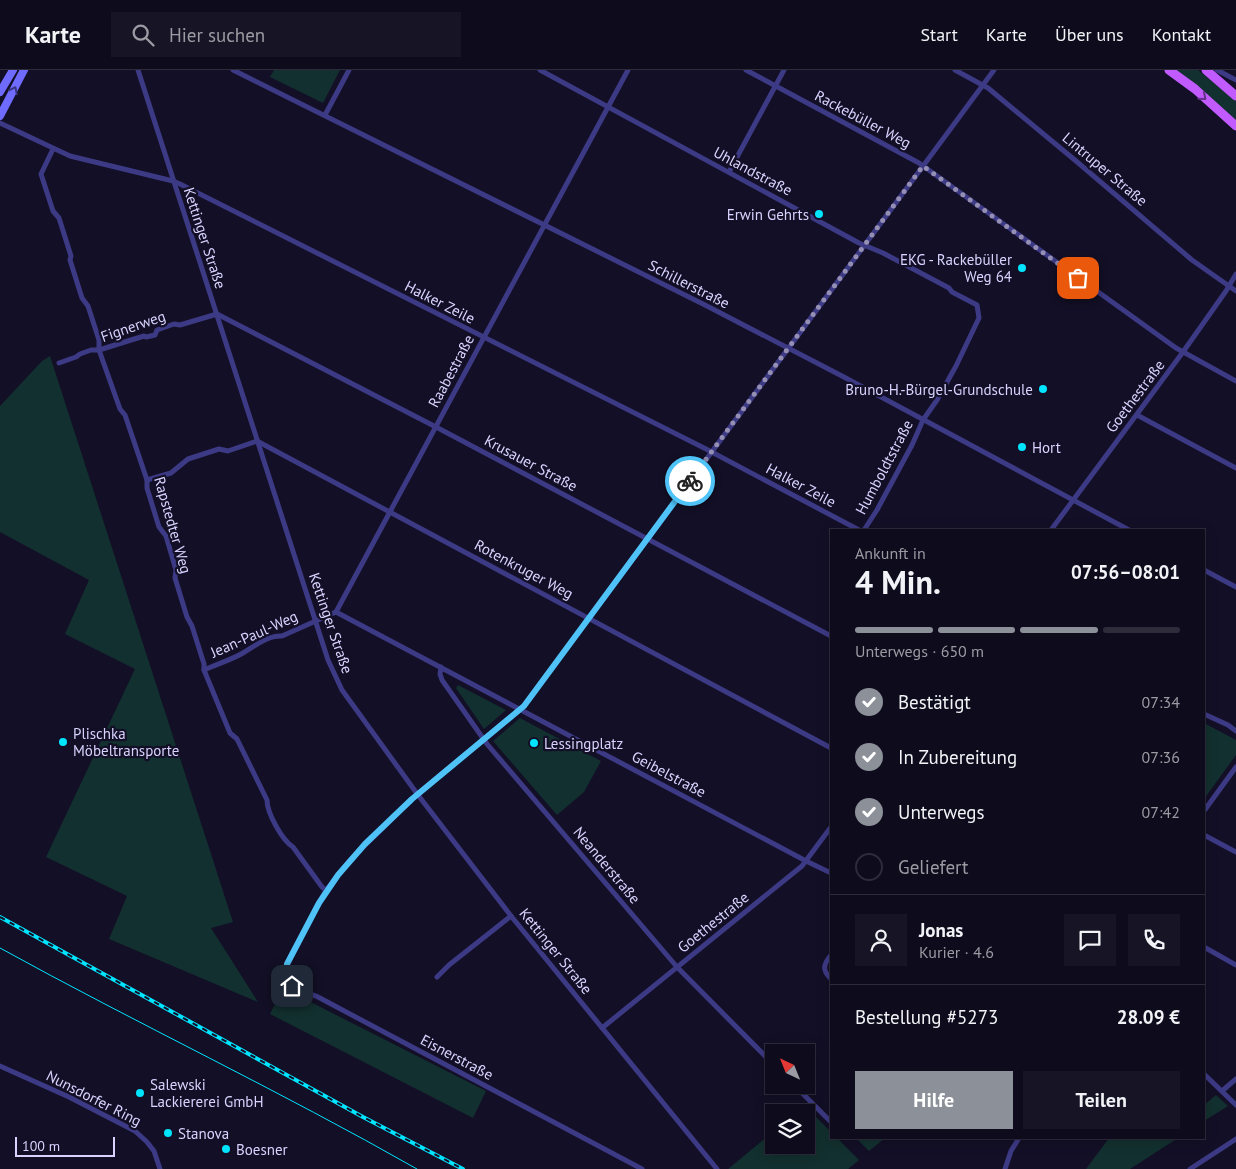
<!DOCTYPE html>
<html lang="de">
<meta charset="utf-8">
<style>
body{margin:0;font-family:"PT Sans",sans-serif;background:#171425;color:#f1f3f6;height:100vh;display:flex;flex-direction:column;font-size:19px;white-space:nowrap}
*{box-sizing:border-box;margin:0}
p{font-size:16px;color:#9b9ba3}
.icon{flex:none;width:28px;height:28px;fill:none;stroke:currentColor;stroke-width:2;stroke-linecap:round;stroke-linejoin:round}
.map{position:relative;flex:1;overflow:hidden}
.panel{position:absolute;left:830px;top:459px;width:375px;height:610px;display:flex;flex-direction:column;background:#0e0b1c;border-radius:0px;box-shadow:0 2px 12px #0003,0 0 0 1px #2e2b3b}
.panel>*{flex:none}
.needle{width:32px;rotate:317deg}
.tools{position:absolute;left:765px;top:974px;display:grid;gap:10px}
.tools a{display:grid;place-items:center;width:50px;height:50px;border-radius:0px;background:#0e0b1c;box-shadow:0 2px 12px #0003,0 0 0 1px #2e2b3b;font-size:25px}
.scale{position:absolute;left:15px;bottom:12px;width:100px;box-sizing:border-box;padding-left:5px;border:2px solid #d9d4ff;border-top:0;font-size:14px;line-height:18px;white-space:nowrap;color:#d9d4ff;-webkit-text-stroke:4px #130f26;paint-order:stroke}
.pin{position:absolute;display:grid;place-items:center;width:42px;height:42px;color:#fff;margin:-21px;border-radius:10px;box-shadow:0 2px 8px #0006}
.courier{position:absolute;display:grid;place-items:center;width:50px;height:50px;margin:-25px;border:4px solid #4fc3f7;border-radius:50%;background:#fff;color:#222;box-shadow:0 1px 6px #0007}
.headline em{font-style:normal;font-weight:600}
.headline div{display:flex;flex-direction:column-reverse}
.headline{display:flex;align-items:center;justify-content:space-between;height:85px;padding:0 25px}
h1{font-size:32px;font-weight:600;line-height:38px}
.bar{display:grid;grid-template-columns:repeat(4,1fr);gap:8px 5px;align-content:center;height:60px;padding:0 25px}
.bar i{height:6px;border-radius:4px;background:#2e2b3b}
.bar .on{background:#8c9099}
.bar p{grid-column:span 4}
.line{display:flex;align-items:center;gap:12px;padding:0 25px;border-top:1px solid #2e2b3b}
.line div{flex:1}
.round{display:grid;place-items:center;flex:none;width:52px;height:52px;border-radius:0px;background:#171425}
ol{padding:0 25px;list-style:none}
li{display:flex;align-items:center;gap:15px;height:55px}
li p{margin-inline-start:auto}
li .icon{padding:5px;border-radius:50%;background:#8c9099;color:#fff;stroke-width:4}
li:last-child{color:#9b9ba3}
li i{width:28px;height:28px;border:2px solid #2e2b3b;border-radius:50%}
.action{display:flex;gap:10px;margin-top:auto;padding:10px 25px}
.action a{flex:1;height:58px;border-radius:0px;background:#8c9099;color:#fff;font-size:20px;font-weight:600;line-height:58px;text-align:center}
.action a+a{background:#171425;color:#f1f3f6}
header{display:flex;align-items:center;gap:30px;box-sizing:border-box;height:70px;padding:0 25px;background:#0e0b1c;border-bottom:1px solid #2e2b3b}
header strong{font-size:24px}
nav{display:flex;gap:28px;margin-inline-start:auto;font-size:18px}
.search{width:350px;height:45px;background:#171425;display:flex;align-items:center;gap:12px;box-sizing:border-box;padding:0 18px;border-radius:0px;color:#9b9ba3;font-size:19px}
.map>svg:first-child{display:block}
</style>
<header>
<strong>Karte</strong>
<div class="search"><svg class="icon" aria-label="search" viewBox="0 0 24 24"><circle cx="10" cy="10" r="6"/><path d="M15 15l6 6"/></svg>Hier suchen</div>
<nav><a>Start</a><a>Karte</a><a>Über uns</a><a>Kontakt</a></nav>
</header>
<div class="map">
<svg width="1236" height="1099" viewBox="0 0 1236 1099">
<rect width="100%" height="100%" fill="#130f26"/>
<!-- green -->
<g fill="#12302f">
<polygon points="274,0 340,0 323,33 270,7"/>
<polygon points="1175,0 1198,0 1236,31 1236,51"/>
<polygon points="50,286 233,852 211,858 258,932 109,869 127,826 46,787 135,599 65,564 89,510 0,462 0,336 42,291"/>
<polygon points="458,615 506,640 484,659 456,618"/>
<polygon points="520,648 601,691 584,722 557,745 493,671"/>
<polygon points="1204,653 1236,670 1236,685 1204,729"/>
<polygon points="283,918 486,1021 473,1048 270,944"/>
<polygon points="1216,1025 1228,1036 1204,1051 1204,1035"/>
<polygon points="802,1033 831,1062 831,1068 837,1068 859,1090 848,1099 728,1099 774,1061 774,1075 806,1075 806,1042 792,1042"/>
<polygon points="856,1068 885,1068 869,1081"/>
<polygon points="1109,1068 1178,1068 1130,1099 1086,1099"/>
</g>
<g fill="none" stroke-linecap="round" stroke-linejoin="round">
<!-- minor -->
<g stroke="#3d3a85" stroke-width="5">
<polyline points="138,0 328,590 342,620 418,725 511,846 717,1099"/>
<polyline points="233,0 705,235 842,306 1129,460"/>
<polyline points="540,0 859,173 883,183 949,218 952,222 977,235 979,248 956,296 937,330 923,350 912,375 877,440 864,460"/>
<polyline points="746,0 919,93 1176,278 1236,311"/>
<polyline points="955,0 988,18 1076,91 1192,190 1236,221"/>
<polyline points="1217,0 1236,10"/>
<polyline points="325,45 349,0"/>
<polyline points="0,53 70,86 173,111 180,114 706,379 859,460"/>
<path d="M53,79L41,104L53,141L59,148L71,186L70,190L82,228L88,236L99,270V280L120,339L125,345L147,410V418L159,457L166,466L176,500L175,508L187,547L192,556L204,594V600L230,663L237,669L267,730C267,743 282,770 293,777L322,817L326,820"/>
<polyline points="729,102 784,0"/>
<polyline points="217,244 436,357 831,566"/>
<polyline points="59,293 76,287 80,284 91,280 99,280 144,266 146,267 155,265 157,260 174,254 180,255 217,244"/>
<polyline points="1137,345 1236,398"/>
<polyline points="147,410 171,403 188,389 219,379 228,381 257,371 831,678"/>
<polyline points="1051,460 1183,282 1226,221 1236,204"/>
<polyline points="1204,500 1236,517"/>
<polyline points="336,542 806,791 831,803"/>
<polyline points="441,597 440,604 442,610 487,674 677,897 774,995"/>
<path d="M204,600C217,594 231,590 243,583C255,576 268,565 282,566L336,542L628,0"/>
<polyline points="1204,644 1228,655 1236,661"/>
<polyline points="1204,741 1236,697"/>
<polyline points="1204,765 1236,782"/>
<polyline points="1204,877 1236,895"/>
<path d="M831,885C823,895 822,900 831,909"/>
<polyline points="437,907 449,895 511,846"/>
<polyline points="602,958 802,796 831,757"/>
<polyline points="0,996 69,1027 135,1061 147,1072 154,1081 160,1099"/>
<polyline points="1204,1004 1236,1035"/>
<polyline points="794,1015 831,1052"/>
<polyline points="1222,1021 1236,1009"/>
<path d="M642,1099L318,927C302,921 282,915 287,894L326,820L351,789L412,729L524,636L994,0"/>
<polyline points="1005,1099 1011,1081 1019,1068"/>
<polyline points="1190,1099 1236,1069"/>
</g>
<!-- secondary -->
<g stroke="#6f6bff" stroke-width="8">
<polyline points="0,22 13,0"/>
<polyline points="0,46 24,0"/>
</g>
<!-- primary -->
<g stroke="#c25bff" stroke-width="9">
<polyline points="1169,0 1195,19 1236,56"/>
<polyline points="1206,0 1236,26"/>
</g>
<!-- tram -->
<path stroke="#00e5ff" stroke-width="1" d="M0,878C138,954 280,1021 417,1099"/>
<defs>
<polyline id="rail" points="0,847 363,1047 463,1099"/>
</defs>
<!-- rail casing -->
<use href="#rail" stroke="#00e5ff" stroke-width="4"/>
<!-- rail -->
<use href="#rail" stroke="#130f26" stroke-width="2" stroke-dasharray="5.5" stroke-linecap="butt"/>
</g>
<!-- one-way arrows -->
<defs><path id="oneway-chevron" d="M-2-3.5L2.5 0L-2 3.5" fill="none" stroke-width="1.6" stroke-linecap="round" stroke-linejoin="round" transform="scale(1.25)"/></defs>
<use stroke="#38347d" href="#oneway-chevron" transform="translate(14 20) rotate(-64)"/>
<use stroke="#623188" href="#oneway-chevron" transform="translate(1203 27) rotate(41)"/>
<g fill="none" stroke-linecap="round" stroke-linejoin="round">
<!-- done -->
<polyline stroke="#948fb3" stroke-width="5" stroke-dasharray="0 9" points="690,411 923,96 1078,208"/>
<!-- route -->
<polyline stroke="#4fc3f7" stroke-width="6" points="292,916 286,903 287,894 319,833 338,805 365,774 412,729 524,636 690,411"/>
</g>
<!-- markers -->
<g fill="#00e5ff" stroke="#130f26" stroke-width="2">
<circle cx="819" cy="144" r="5"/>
<circle cx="1022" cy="198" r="5"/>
<circle cx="1043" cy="319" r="5"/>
<circle cx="1022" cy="377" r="5"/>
<circle cx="63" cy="672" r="5"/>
<circle cx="534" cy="673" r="5"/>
<circle cx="140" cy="1023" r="5"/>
<circle cx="168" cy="1063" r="5"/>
<circle cx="226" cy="1079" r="5"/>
</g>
<g text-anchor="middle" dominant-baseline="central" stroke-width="4.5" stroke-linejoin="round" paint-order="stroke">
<!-- street labels -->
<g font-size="15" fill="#d9d4ff" stroke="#130f26">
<text transform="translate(863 49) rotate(28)">Rackebüller Weg</text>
<text transform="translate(1105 99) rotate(40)">Lintruper Straße</text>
<text transform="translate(753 101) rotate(28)">Uhlandstraße</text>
<text transform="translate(205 168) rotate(72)">Kettinger Straße</text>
<text transform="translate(689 214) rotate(27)">Schillerstraße</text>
<text transform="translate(440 232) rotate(27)">Halker Zeile</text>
<text transform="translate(133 256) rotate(-19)">Fignerweg</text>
<text transform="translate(451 301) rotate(-62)">Raabestraße</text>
<text transform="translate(1135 326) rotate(-53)">Goethestraße</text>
<text transform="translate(531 393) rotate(28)">Krusauer Straße</text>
<text transform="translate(884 397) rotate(-62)">Humboldtstraße</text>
<text transform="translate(801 415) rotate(28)">Halker Zeile</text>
<text transform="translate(173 455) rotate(74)">Rapstedter Weg</text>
<text transform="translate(524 499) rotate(28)">Rotenkruger Weg</text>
<text transform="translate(331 553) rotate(71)">Kettinger Straße</text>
<text transform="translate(254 564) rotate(-24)">Jean-Paul-Weg</text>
<text transform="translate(669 704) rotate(28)">Geibelstraße</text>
<text transform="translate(607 795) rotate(50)">Neanderstraße</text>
<text transform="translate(713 852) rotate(-39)">Goethestraße</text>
<text transform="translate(556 881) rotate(51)">Kettinger Straße</text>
<text transform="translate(457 987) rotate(28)">Eisnerstraße</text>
<text transform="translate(94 1028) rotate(27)">Nunsdorfer Ring</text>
</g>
<!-- poi labels -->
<g font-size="15" fill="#d9d4ff" stroke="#130f26" text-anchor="start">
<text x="809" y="144" text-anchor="end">Erwin Gehrts</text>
<text x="1012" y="189" text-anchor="end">EKG - Rackebüller<tspan x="1012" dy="17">Weg 64</tspan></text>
<text x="1033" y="319" text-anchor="end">Bruno-H.-Bürgel-Grundschule</text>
<text x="1032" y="377">Hort</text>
<text x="73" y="663">Plischka<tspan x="73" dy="17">Möbeltransporte</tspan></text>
<text x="544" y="673">Lessingplatz</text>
<text x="150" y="1014">Salewski<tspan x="150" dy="17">Lackiererei GmbH</tspan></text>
<text x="178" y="1063">Stanova</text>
<text x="236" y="1079">Boesner</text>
</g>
</g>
</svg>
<div class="tools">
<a><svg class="needle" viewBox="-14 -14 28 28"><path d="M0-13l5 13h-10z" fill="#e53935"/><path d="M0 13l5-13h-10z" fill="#9b9ba3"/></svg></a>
<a><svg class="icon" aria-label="layers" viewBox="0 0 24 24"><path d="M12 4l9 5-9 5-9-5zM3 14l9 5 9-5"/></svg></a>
</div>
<div class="scale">100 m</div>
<div class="pin" style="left:1078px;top:208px;background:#ea580c"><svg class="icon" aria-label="bag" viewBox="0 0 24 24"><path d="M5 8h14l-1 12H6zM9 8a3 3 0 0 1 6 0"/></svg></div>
<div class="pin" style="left:292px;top:916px;background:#1f2937"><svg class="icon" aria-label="home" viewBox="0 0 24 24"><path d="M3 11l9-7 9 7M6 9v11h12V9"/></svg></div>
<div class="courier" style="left:690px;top:411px"><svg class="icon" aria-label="bike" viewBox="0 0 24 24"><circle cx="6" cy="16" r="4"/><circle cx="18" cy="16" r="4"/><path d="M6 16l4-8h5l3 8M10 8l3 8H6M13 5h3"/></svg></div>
<section class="panel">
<div class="headline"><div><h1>4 Min.</h1><p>Ankunft in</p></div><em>07:56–08:01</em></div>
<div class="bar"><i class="on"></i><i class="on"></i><i class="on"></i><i></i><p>Unterwegs · 650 m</p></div>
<ol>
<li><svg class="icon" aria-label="check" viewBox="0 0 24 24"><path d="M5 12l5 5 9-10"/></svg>Bestätigt<p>07:34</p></li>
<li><svg class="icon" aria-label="check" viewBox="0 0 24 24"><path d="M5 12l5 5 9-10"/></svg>In Zubereitung<p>07:36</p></li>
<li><svg class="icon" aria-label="check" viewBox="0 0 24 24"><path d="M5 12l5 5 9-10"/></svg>Unterwegs<p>07:42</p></li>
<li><i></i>Geliefert</li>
</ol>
<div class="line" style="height:90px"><a class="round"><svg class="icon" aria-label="person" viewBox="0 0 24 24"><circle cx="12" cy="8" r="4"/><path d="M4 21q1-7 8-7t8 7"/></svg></a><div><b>Jonas</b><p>Kurier · 4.6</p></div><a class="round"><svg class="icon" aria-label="chat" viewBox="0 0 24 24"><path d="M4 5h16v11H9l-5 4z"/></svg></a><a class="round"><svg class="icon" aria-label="phone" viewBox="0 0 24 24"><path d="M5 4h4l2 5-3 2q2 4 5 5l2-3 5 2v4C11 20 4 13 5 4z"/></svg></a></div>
<div class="line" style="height:65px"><div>Bestellung #5273</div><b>28.09 €</b></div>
<div class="action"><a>Hilfe</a><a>Teilen</a></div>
</section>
</div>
